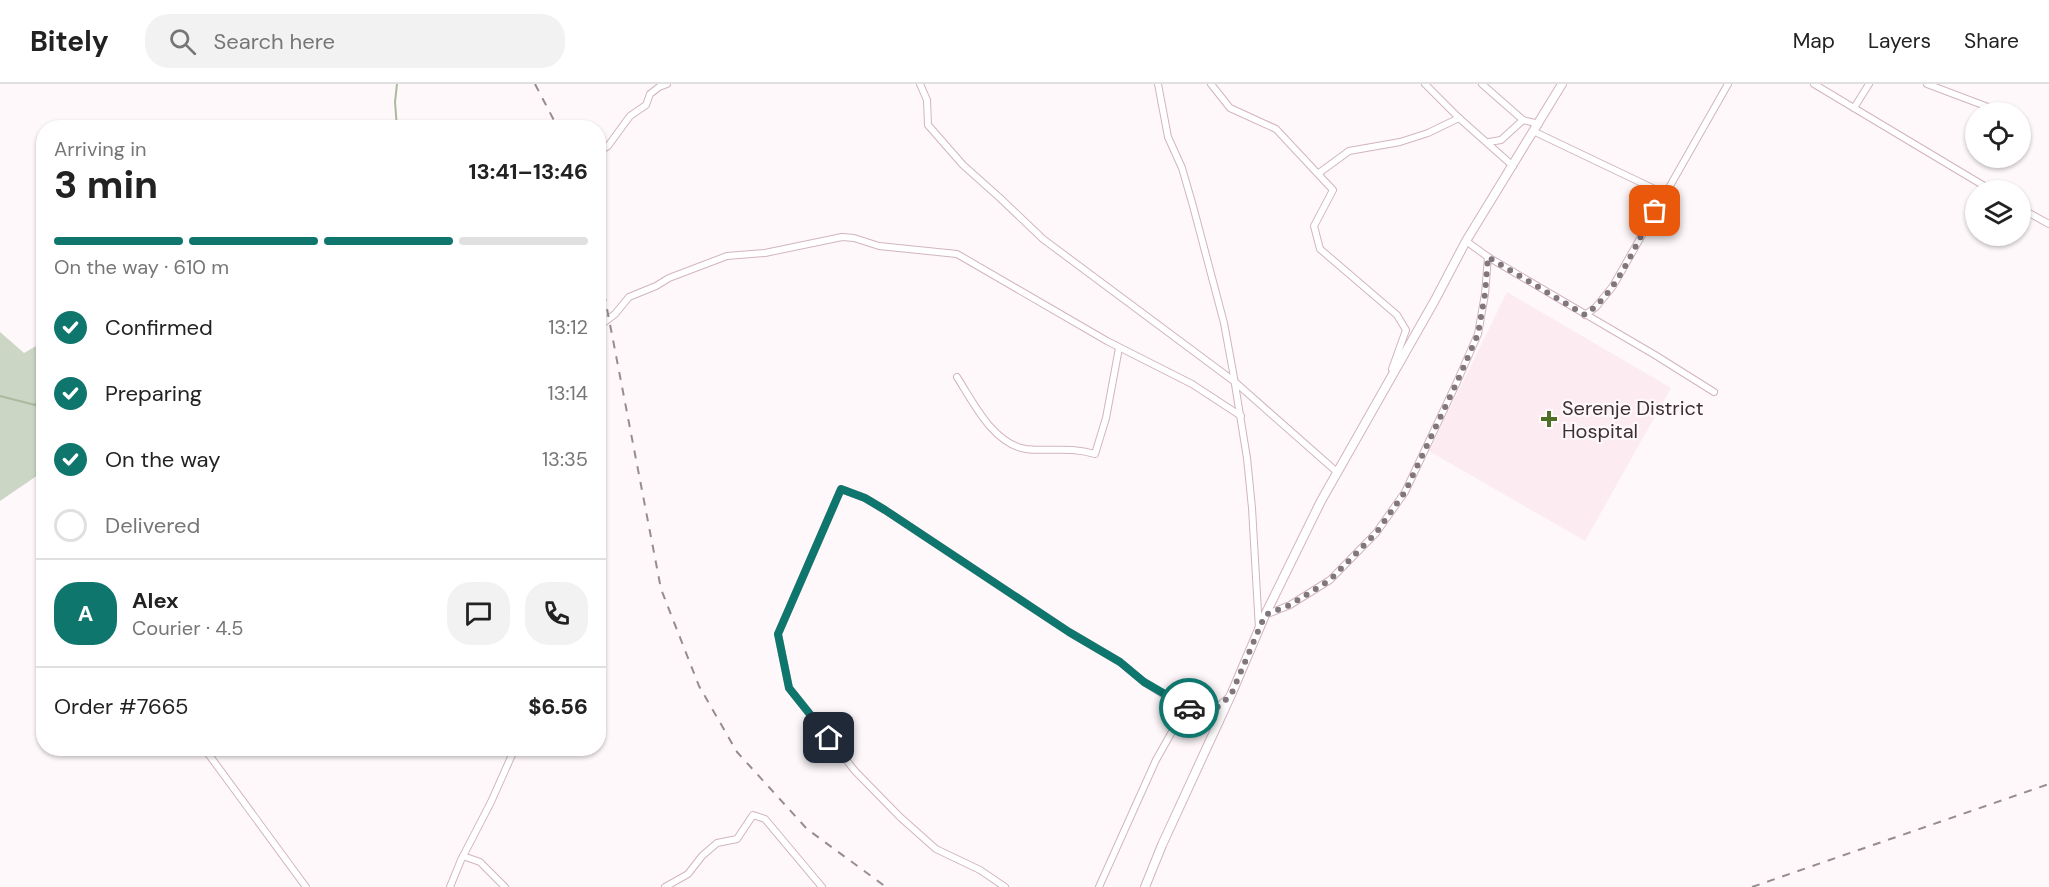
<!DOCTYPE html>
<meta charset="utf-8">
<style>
body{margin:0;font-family:"DM Sans",sans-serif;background:#f2f2f2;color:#222;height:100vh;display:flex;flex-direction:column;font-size:22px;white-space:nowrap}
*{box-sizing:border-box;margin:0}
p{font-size:20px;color:#767676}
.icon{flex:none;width:33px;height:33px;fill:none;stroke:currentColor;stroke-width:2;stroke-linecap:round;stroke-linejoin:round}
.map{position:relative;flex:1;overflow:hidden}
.details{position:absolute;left:36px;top:36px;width:570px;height:636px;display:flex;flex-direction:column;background:#fff;border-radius:24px;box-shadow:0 2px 4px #0004}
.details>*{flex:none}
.controls{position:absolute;left:1965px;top:18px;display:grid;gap:12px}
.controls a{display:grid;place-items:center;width:66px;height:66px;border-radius:50%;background:#fff;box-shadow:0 2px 4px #0004;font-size:30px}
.pin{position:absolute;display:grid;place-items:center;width:51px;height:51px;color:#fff;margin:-26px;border-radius:12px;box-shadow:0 3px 9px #0006}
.courier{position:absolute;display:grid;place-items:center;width:60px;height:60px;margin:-30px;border:4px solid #0f766e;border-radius:50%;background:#fff;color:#222;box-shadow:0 2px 8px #0007}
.head em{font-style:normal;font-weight:700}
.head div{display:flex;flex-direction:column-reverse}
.head{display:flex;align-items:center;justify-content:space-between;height:102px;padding:0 18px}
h1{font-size:39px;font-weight:700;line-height:45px}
.bar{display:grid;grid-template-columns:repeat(4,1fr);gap:9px 6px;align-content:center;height:72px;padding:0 18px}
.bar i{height:8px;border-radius:4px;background:#e0e0e0}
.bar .current{background:#0f766e}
.bar p{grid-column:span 4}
.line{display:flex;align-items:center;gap:15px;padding:0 18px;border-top:2px solid #e0e0e0}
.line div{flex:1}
.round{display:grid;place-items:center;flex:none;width:63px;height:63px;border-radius:24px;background:#f2f2f2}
ol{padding:0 18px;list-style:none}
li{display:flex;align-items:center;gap:18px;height:66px}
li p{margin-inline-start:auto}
li .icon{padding:6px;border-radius:50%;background:#0f766e;color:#fff;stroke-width:4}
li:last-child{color:#767676}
li i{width:33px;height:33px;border:3px solid #e0e0e0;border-radius:50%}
header{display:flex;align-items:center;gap:36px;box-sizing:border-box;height:84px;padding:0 30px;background:#fff;border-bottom:2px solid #e0e0e0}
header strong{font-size:28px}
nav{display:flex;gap:33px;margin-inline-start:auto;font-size:21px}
.search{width:420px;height:54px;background:#f2f2f2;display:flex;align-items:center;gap:15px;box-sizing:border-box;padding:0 21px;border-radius:24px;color:#767676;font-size:22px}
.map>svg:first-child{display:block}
</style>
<header>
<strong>Bitely</strong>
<div class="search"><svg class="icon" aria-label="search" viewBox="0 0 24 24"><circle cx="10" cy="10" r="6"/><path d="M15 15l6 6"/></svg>Search here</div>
<nav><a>Map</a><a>Layers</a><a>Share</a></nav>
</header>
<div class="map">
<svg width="2049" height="803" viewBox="0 0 2049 803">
<rect width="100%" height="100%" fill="#fef8fa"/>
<!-- built -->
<polygon fill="#fcecf2" points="1507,208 1671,304 1585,457 1429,367"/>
<!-- green -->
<polygon fill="#ccd6c4" points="0,248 24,269 43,258 44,387 0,417"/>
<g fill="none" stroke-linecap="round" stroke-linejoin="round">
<!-- stream -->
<g stroke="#aaba9d" stroke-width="2">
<polyline points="397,44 395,18 397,0"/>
<polyline points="0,312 35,321 44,312"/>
</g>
<defs>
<g id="street">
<polyline points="920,0 927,16 928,41 963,81 1000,114 1043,155 1235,298 1337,388"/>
<polyline points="1158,0 1168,53 1182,84 1193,122 1224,239 1233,288 1247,374 1252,424 1259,545"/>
<polyline points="1211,0 1230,24 1276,45 1333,106 1314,142 1320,165 1397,231 1406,246 1392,285"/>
<polyline points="1425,0 1459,34 1513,82"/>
<polyline points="1482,0 1523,36 1539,40"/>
<polyline points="1814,0 1854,24 1869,0"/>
<polyline points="1927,0 1988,23"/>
<polyline points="1854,24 1991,106"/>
<polyline points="1535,48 1665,110"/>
<polyline points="1489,58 1501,56 1523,36"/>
<polyline points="598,68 608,62 630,32 646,21 650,10 659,3 667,0"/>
<polyline points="1319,89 1349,67 1400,58 1428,49 1459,34"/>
<polyline points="2020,124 2049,140"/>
<polyline points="1466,157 1488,173 1655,271 1714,308"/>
<polyline points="1585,231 1596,223 1613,202 1728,0"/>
<polyline points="598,243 615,230 629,213 656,202 669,194 727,172 765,169 842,153 854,154 879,162 957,170 1107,257 1192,300 1241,332"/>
<path d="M957,293C973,318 993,360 1026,365C1051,368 1068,362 1095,370L1106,334L1119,264"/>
<polyline points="1265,531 1290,521 1330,496 1376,449 1405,408 1457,298 1478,250 1485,210 1488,173"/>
<polyline points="204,664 306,803"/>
<polyline points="463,772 480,778 505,803"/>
<polyline points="450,803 461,776 491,718 515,664"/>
<polyline points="665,803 688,790 702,772 717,759 737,755 753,731 765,735 822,803"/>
<polyline points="1005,803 980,786 936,765 900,733 855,687 789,604 778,550 841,405 865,414 885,426 1069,548 1120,578 1144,598 1171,615 1200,630 1212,628 1229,613"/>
<polyline points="1099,803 1156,676 1186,623"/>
</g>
<polyline id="secondary" points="1145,803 1162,761 1231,611 1265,531 1321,417 1435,216 1466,157 1562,0"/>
</defs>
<!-- street casing -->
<use href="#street" stroke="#d2b4c1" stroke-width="8"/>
<!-- secondary casing -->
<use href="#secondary" stroke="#d2b4c1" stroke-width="10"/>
<!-- street -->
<use href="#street" stroke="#fff" stroke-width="6"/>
<!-- secondary -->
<use href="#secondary" stroke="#fff" stroke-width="8"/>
<!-- rail -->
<g stroke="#978d91" stroke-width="2" stroke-dasharray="8 8" stroke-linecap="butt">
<polyline points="535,0 558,44"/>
<polyline points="598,178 661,505 699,602 737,668 807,745 886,803"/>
<polyline points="1752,803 2049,700"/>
</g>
</g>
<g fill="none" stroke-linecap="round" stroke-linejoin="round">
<!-- done -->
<path stroke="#80767b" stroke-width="6" stroke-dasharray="0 10.8" d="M1189,624L1200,630L1212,628L1231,611L1265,531L1290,521L1330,496L1376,449L1405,408L1457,298L1478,250L1485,210L1488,173L1585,231C1619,207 1634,161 1655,127"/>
<!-- route -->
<polyline stroke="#0f766e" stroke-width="8" points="829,654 789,604 778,550 841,405 865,414 885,426 1069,548 1120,578 1144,598 1189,624"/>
</g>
<!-- markers -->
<path fill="#4d6f26" stroke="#fef8fa" stroke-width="2" d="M1546 326h6v6h6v6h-6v6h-6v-6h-6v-6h6z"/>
<g text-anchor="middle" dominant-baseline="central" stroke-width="4.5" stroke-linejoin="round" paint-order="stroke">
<!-- poi labels -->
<g font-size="20" fill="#3c3036" stroke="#fef8fa" text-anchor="start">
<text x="1562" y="324">Serenje District<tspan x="1562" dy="23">Hospital</tspan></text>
</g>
</g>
</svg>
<div class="controls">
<a><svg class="icon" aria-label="locate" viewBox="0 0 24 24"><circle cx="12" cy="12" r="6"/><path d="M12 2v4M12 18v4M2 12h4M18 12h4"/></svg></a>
<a><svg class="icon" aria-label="layers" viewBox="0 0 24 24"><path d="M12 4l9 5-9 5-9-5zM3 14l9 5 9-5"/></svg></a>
</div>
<div class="pin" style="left:1655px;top:127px;background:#ea580c"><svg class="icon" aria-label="bag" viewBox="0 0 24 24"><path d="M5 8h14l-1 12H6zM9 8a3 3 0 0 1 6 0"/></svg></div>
<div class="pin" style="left:829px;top:654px;background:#1f2937"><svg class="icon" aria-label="home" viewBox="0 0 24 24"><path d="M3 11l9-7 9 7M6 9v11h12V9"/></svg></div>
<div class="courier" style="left:1189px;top:624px"><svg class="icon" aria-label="car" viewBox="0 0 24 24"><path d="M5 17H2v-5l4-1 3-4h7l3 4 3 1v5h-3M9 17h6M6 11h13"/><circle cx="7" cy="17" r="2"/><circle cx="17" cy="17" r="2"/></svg></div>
<section class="details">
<div class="head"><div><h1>3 min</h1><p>Arriving in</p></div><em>13:41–13:46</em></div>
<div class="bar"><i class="current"></i><i class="current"></i><i class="current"></i><i></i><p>On the way · 610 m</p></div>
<ol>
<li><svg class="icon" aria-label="check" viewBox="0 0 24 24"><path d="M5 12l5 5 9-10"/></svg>Confirmed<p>13:12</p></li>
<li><svg class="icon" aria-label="check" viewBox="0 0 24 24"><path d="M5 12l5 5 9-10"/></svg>Preparing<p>13:14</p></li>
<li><svg class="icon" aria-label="check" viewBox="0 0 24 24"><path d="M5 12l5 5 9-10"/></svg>On the way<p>13:35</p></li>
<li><i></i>Delivered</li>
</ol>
<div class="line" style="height:108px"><b class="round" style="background:#0f766e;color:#fff">A</b><div><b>Alex</b><p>Courier · 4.5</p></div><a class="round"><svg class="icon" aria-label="chat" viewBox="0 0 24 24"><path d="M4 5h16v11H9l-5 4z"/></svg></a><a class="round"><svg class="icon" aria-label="phone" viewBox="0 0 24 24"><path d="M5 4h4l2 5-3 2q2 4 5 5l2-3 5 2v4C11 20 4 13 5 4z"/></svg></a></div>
<div class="line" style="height:78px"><div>Order #7665</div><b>$6.56</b></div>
</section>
</div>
